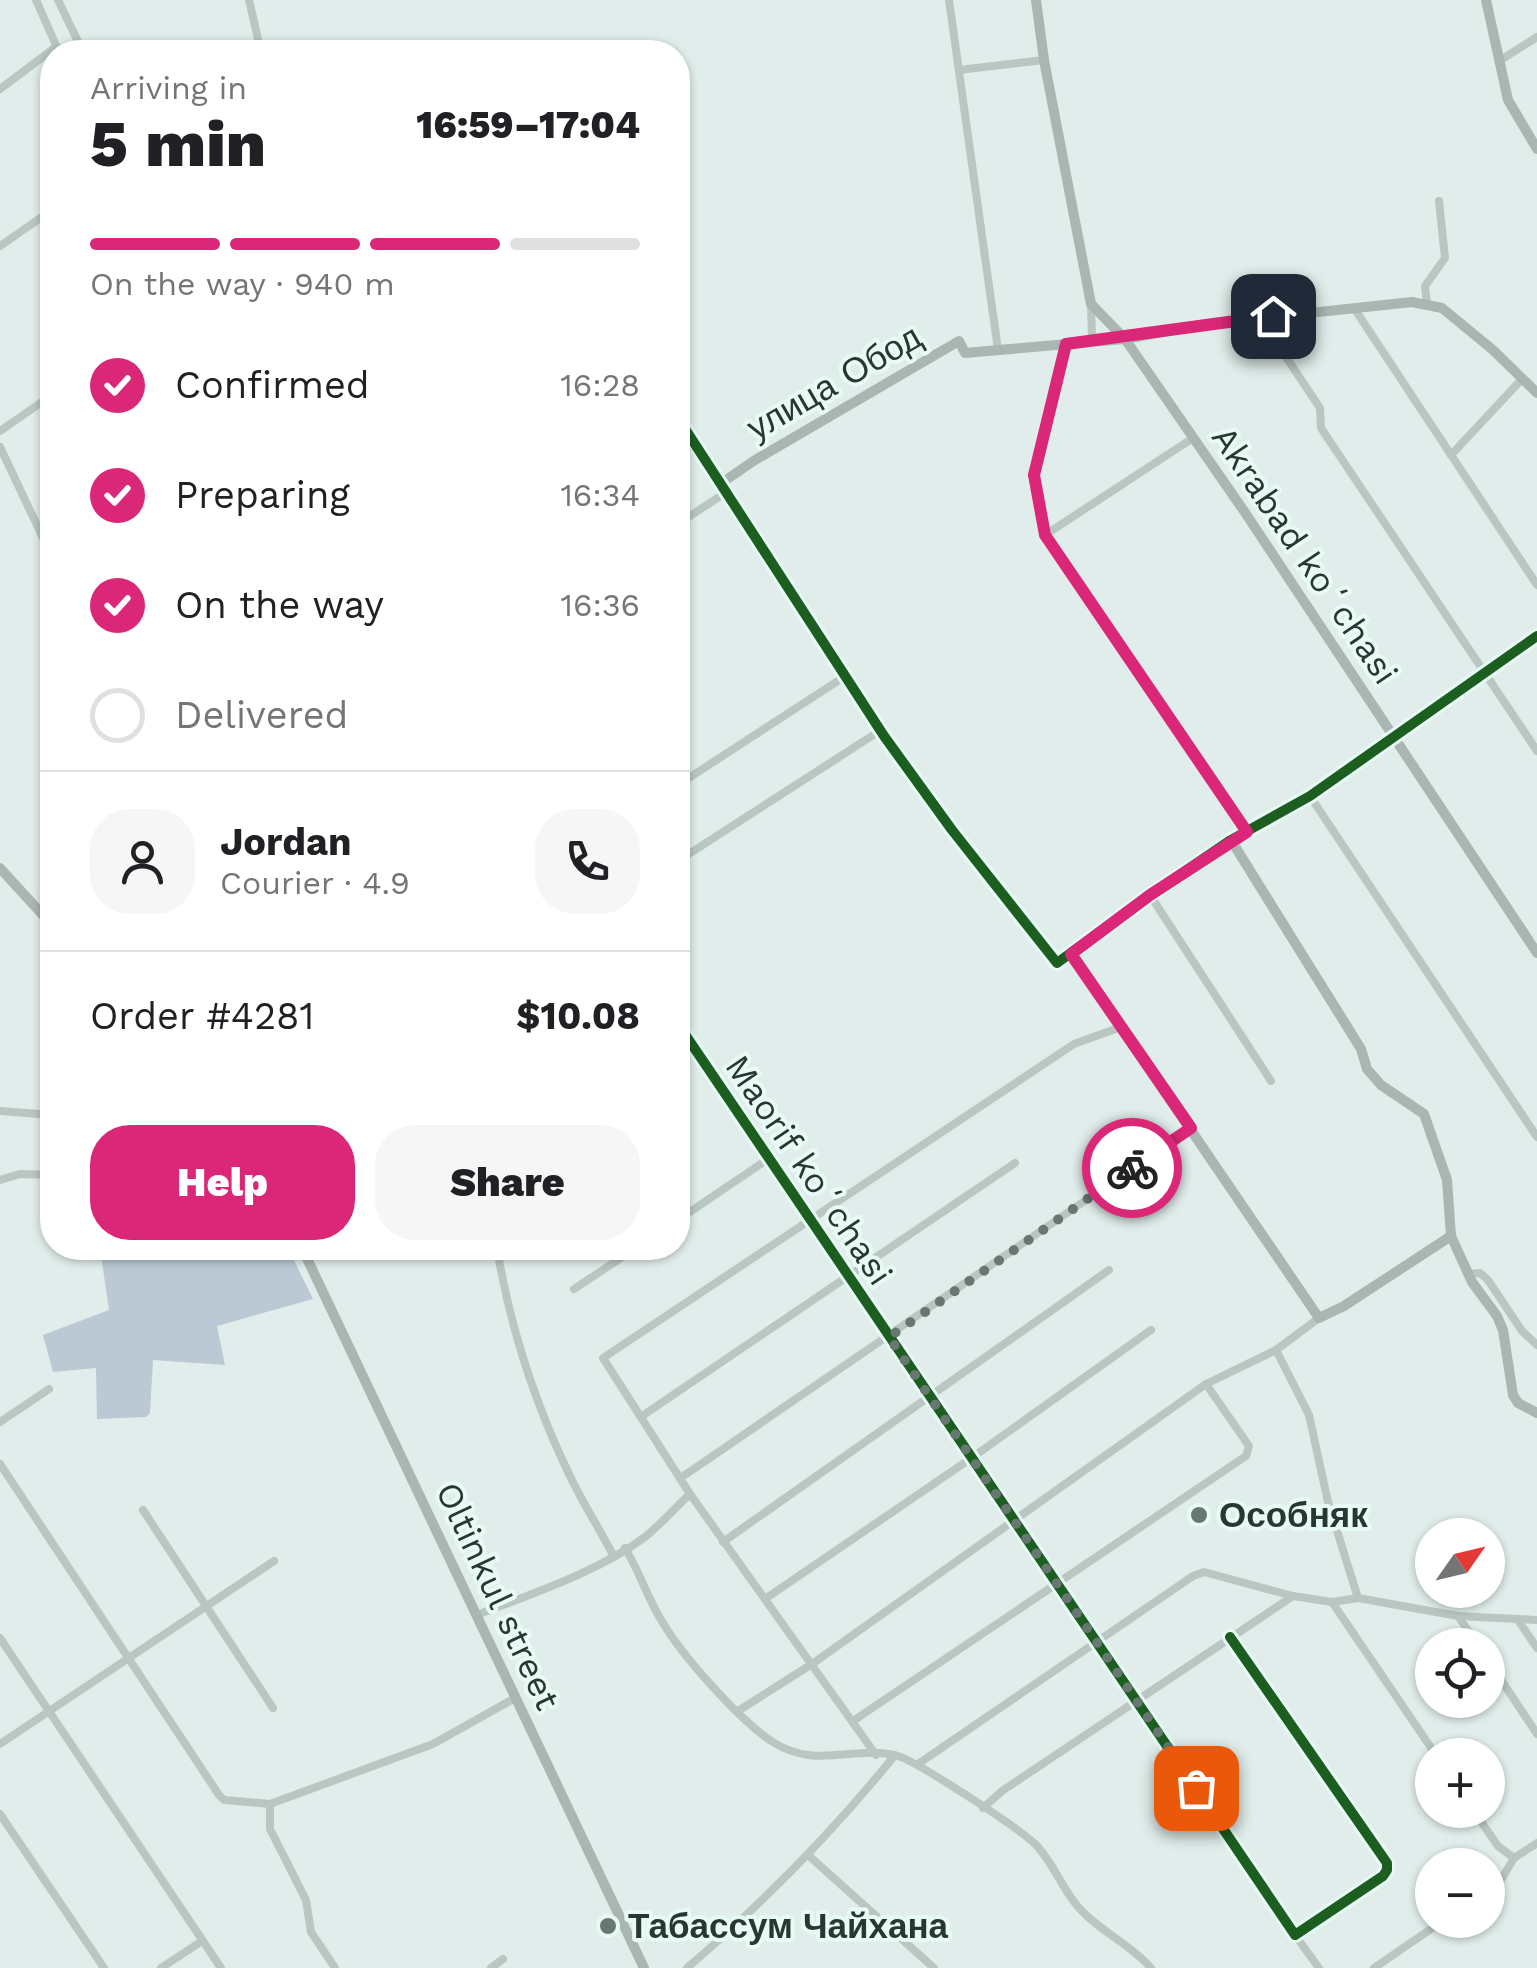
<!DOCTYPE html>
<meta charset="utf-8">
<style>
body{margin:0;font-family:"Work Sans",sans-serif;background:#f6f6f6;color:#202124;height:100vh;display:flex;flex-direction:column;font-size:38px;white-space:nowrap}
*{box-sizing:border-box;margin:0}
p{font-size:32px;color:#757577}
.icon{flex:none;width:55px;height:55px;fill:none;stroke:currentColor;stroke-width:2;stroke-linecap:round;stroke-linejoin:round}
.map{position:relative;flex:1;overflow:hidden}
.side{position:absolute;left:40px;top:40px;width:650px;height:1220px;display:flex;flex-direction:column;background:#fff;border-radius:40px;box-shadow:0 2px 8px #0004}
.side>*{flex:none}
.needle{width:65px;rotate:56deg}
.fabs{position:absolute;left:1415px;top:1518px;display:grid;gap:20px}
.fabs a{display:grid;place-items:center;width:90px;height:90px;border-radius:50%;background:#fff;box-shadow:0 2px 8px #0004;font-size:50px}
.pin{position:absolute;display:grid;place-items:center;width:85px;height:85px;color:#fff;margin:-42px;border-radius:20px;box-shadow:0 5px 15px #0006}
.courier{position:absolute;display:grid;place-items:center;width:100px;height:100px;margin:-50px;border:8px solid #db2777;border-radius:50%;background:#fff;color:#222;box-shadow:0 2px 12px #0007}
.headline em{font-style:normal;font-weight:800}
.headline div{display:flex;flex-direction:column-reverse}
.headline{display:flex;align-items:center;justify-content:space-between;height:170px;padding:0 50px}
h1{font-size:65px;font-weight:800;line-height:75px}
.bar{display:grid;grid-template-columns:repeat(4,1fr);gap:15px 10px;align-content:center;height:120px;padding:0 50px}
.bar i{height:12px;border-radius:8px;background:#e0e0e0}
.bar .active{background:#db2777}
.bar p{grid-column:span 4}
.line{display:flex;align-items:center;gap:25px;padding:0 50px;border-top:2px solid #e0e0e0}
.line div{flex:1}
.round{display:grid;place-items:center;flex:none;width:105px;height:105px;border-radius:40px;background:#f6f6f6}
ol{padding:0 50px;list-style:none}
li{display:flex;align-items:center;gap:30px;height:110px}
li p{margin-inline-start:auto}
li .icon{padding:10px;border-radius:50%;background:#db2777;color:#fff;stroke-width:4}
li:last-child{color:#757577}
li i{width:55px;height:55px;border:5px solid #e0e0e0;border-radius:50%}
.cta{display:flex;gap:20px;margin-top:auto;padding:20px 50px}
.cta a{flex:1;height:115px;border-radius:40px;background:#db2777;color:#fff;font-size:40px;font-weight:800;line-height:115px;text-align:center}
.cta a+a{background:#f6f6f6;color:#202124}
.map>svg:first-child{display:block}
</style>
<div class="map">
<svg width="1537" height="1968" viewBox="0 0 1537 1968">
<rect width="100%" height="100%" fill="#e0edea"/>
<!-- green -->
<polygon fill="#bac9d3" points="100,1248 288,1248 313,1299 217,1326 225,1365 153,1360 150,1413 146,1417 97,1419 96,1368 53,1372 43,1335 109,1310"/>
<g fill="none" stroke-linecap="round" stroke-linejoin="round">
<!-- street -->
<g stroke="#b9c6c2" stroke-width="8">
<polyline points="36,0 59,52"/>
<polyline points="58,0 83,52"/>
<polyline points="249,0 261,52"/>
<polyline points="949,0 998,350"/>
<polyline points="1499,61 1537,37"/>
<polyline points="959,70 1044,60"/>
<polyline points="0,89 56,47"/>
<polyline points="0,246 52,210"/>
<polyline points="1091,304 1092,342"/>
<polyline points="1427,305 1425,286 1445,258 1439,201"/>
<polyline points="1354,308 1537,585"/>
<polyline points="1273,316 1274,339 1320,408 1321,428 1537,751"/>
<polyline points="1066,344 1034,475 1045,535 1247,832"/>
<polyline points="0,431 52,395"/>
<polyline points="0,447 52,557"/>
<polyline points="1451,455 1522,379"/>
<polyline points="678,524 725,493"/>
<polyline points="39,528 52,519"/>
<polyline points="1045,535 1193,438"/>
<polyline points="678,785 844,677"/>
<polyline points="1310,796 1537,1137"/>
<polyline points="678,861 881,730"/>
<polyline points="1150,895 1271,1081"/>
<polyline points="678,1024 1295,1935 1383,1876 1387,1870 1387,1863 1230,1637"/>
<polyline points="0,1111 52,1115"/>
<polyline points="0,1180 20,1174 52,1175"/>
<polyline points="678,1220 768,1159"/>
<path d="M497,1248C510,1327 534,1401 569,1474C582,1502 599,1528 613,1555"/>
<polyline points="1468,1274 1480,1273 1488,1280 1522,1331 1537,1345"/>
<polyline points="574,1289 636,1248"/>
<polyline points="1276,1350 1309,1415 1328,1502 1358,1598"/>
<polyline points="642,1416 1015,1163"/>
<polyline points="0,1422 49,1389"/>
<polyline points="0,1464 219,1795 224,1800 270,1804"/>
<polyline points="682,1477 1191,1128"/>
<polyline points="143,1510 273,1708"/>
<polyline points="723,1542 1109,1270"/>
<path d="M625,1548C640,1572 648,1600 663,1623C683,1657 739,1719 771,1741C817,1771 853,1744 898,1756C918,1762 1024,1831 1038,1847C1057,1869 1065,1896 1086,1915C1107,1935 1132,1946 1151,1968"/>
<polyline points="765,1599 970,1459 1151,1330"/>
<polyline points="1332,1602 1436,1755"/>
<path d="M477,1615C531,1594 598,1572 645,1537C661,1524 675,1508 690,1494"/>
<polyline points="1458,1616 1478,1645"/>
<polyline points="1518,1620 1537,1648"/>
<polyline points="0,1638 221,1968"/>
<polyline points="1488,1660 1537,1734"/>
<polyline points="738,1711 812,1664 1206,1384 1276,1350 1319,1318"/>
<polyline points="853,1721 1246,1456 1249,1446 1206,1384"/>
<polyline points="0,1744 274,1561"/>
<polyline points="876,1755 690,1494 603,1358 1074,1044 1121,1027"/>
<polyline points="918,1764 1193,1576 1204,1572 1293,1596"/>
<polyline points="983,1808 1002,1791 1293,1596 1332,1602 1358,1598 1458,1616 1537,1620"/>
<polyline points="1473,1810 1498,1846 1514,1858"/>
<polyline points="0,1814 104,1968"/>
<polyline points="808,1855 934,1968"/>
<polyline points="1488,1889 1501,1880 1514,1858 1537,1843"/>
<polyline points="1295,1935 1319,1968"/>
<polyline points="161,1968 202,1941"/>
<polyline points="335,1968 311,1932 306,1900 270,1829 270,1804 433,1744 515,1698"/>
<polyline points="491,1968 503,1959"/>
<path d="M687,1968C763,1903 832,1833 895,1755"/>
<polyline points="1374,1968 1444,1920"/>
</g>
<!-- secondary -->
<g stroke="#aab6b2" stroke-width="10">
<polyline points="1036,0 1044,60 1091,304 1125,339 1246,514 1537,953"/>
<polyline points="1486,0 1508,100 1537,149"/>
<polyline points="678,418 884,736 952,830 1057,963 1150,895 1231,840 1310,796 1537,636"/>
<polyline points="720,484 755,460 959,341 965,353 1125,339 1206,324 1412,302 1442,308 1493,350 1537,393"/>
<polyline points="1231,840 1361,1049 1367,1069 1381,1085 1424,1114 1447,1180 1451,1236 1472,1282 1497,1316 1503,1330 1513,1395 1518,1403 1537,1413"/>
<polyline points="0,868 52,925"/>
<polyline points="1071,954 1319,1318 1344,1306 1451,1236"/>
<polyline points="302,1248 644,1968"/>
</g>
<defs>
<g id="cycleway">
<polyline points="678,418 884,736 952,830 1057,963 1150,895 1231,840 1310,796 1537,636"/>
<polyline points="678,1024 1295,1935 1383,1876 1387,1870 1387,1863 1230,1637"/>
</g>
</defs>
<!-- cycleway casing -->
<use href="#cycleway" stroke="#e8faf6" stroke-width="16"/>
<!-- cycleway -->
<use href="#cycleway" stroke="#1b5e20" stroke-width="10"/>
</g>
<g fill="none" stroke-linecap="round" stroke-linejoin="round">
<!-- done -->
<polyline stroke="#687771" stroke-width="10" stroke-dasharray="0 18" points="1132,1168 889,1337 1196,1788"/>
<!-- route -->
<polyline stroke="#db2777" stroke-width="12" points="1132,1168 1191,1128 1071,954 1150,895 1247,832 1045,535 1034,475 1066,344 1273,316"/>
</g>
<!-- markers -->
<g fill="#687771" stroke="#e8faf6" stroke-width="4">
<circle cx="1199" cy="1515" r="10"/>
<circle cx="608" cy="1926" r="10"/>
</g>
<g text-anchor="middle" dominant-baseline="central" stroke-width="8" stroke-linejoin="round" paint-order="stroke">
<!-- street labels -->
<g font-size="35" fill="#283730" stroke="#e8faf6">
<text transform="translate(834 382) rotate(-30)">улица Обод</text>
<text transform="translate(1305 555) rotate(56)">Akrabad koʻchasi</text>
<text transform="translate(809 1170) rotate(56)">Maorif koʻchasi</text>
<text transform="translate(498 1596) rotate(65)">Oltinkul street</text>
</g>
<!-- poi labels -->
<g font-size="35" font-weight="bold" fill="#283730" stroke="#e8faf6" text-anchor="start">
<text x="1219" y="1515">Особняк</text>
<text x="628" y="1926">Табассум Чайхана</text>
</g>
</g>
</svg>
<div class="fabs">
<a><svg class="needle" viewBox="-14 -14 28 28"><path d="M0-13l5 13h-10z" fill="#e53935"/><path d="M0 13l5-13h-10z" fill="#757577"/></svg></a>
<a><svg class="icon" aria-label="locate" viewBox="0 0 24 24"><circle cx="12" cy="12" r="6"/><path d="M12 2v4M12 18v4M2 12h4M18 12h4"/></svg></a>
<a>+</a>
<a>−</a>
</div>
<div class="pin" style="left:1196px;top:1788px;background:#ea580c"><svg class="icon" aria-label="bag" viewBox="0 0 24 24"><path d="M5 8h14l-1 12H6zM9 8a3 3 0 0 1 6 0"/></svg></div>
<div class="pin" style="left:1273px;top:316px;background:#1f2937"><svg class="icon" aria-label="home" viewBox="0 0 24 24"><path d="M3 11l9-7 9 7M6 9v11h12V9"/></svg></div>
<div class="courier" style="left:1132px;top:1168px"><svg class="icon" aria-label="bike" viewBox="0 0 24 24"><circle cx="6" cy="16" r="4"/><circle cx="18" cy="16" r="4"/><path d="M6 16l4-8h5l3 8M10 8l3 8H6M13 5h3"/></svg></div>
<section class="side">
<div class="headline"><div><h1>5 min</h1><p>Arriving in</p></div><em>16:59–17:04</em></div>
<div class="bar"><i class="active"></i><i class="active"></i><i class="active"></i><i></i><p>On the way · 940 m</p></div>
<ol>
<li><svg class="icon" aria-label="check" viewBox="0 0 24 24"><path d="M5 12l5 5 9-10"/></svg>Confirmed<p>16:28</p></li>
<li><svg class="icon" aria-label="check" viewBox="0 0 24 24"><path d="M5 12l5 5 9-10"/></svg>Preparing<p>16:34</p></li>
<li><svg class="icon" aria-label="check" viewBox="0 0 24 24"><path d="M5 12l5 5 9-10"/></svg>On the way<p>16:36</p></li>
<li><i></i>Delivered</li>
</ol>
<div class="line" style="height:180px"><a class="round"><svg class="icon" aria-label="person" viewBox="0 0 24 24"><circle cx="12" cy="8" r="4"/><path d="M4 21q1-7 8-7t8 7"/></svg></a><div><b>Jordan</b><p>Courier · 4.9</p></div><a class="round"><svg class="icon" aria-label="phone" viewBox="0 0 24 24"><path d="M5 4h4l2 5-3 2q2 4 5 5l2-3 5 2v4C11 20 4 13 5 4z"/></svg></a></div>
<div class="line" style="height:130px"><div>Order #4281</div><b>$10.08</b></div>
<div class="cta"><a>Help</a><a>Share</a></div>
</section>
</div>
